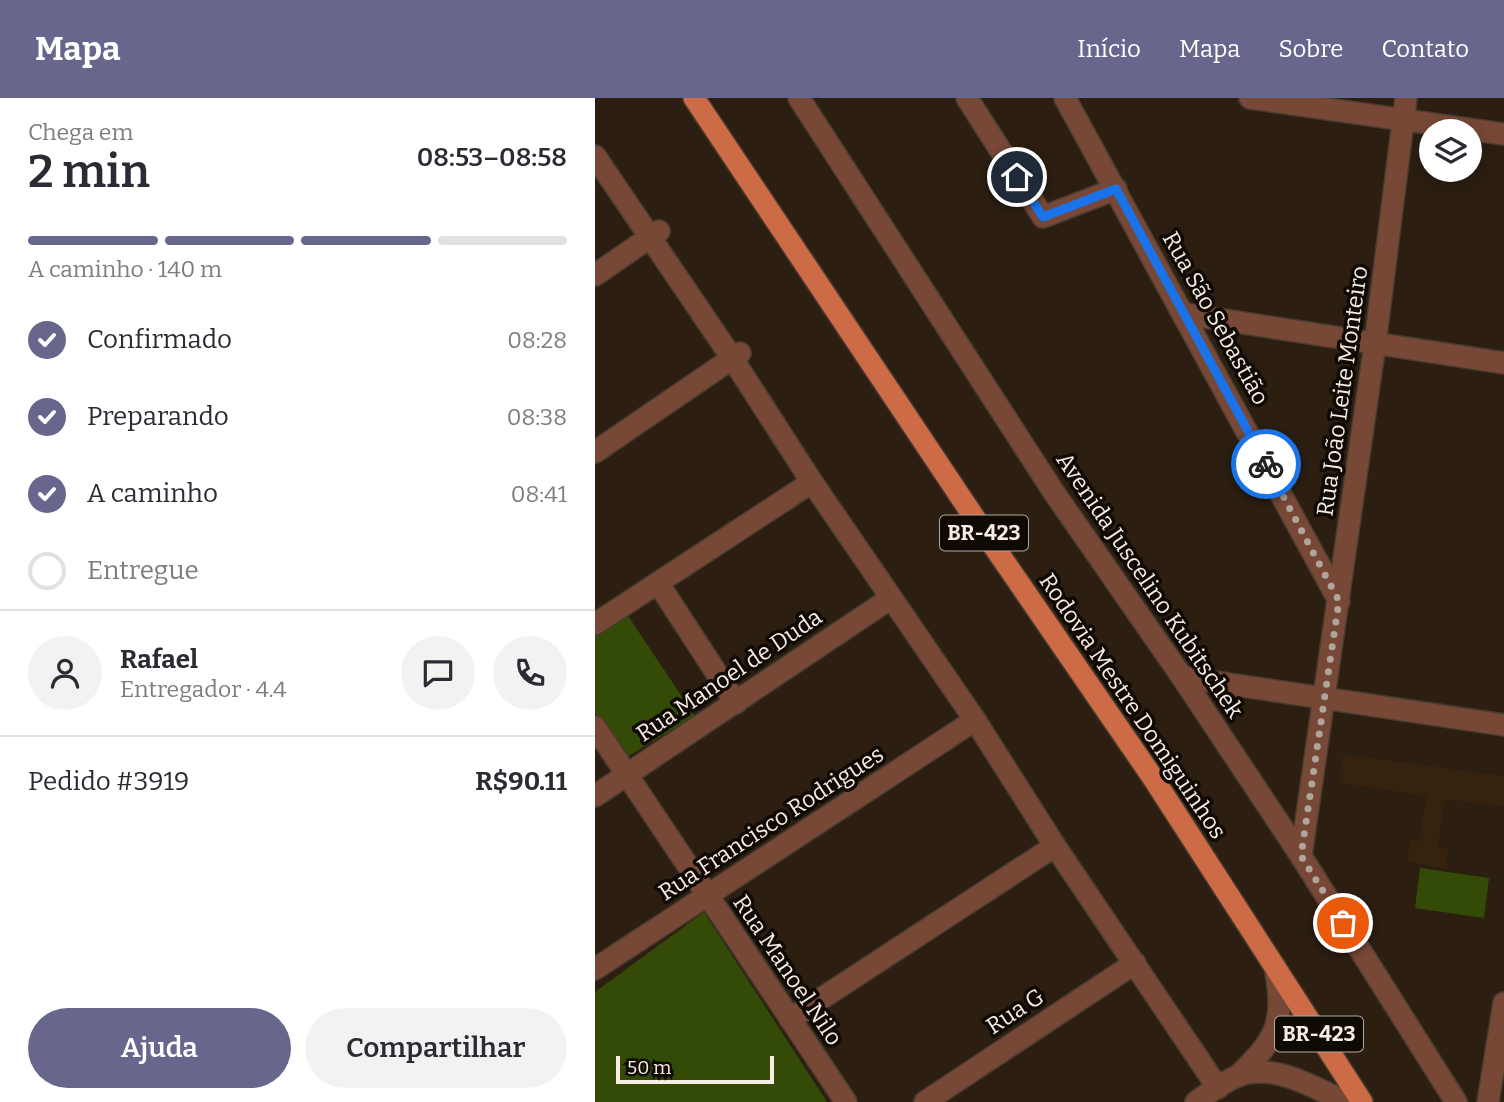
<!DOCTYPE html>
<html lang="pt">
<meta charset="utf-8">
<style>
body{margin:0;font-family:Bitter,serif;background:#f2f2f3;color:#2b2b33;height:100vh;display:flex;flex-direction:column;font-size:26px;white-space:nowrap}
*{box-sizing:border-box;margin:0}
p{font-size:23px;color:#7c7c81}
.icon{flex:none;width:38px;height:38px;fill:none;stroke:currentColor;stroke-width:2;stroke-linecap:round;stroke-linejoin:round}
.map{position:relative;flex:1;overflow:hidden}
.drawer{display:flex;flex-direction:column;background:#fff;width:595px}
.drawer>*{flex:none}
.tools{position:absolute;left:824px;top:21px;display:grid;gap:14px}
.tools a{display:grid;place-items:center;width:63px;height:63px;border-radius:50%;background:#fff;box-shadow:0 4px 18px #0003;font-size:35px}
.scale{position:absolute;left:21px;bottom:18px;width:158px;box-sizing:border-box;padding-left:7px;border:4px solid #f7ede4;border-top:0;font-size:19px;line-height:24px;white-space:nowrap;color:#f7ede4;-webkit-text-stroke:5px #100a05;paint-order:stroke}
.pin{position:absolute;display:grid;place-items:center;width:60px;height:60px;color:#fff;margin:-30px;border:4px solid #fff;border-radius:50%;box-shadow:0 2px 7px #0007}
.courier{position:absolute;display:grid;place-items:center;width:70px;height:70px;margin:-35px;border:5px solid #1a73e8;border-radius:50%;background:#fff;color:#222;box-shadow:0 2px 9px #0007}
.summary em{font-style:normal;font-weight:600}
.summary div{display:flex;flex-direction:column-reverse}
.summary{display:flex;align-items:center;justify-content:space-between;height:119px;padding:0 28px}
h1{font-size:46px;font-weight:600;line-height:52px}
.bar{display:grid;grid-template-columns:repeat(4,1fr);gap:10px 7px;align-content:center;height:84px;padding:0 28px}
.bar i{height:9px;border-radius:5px;background:#e1e1e2}
.bar .active{background:#67668d}
.bar p{grid-column:span 4}
.line{display:flex;align-items:center;gap:18px;padding:0 28px;border-top:2px solid #e1e1e2}
.line div{flex:1}
.round{display:grid;place-items:center;flex:none;width:74px;height:74px;border-radius:37px;background:#f2f2f3}
ol{padding:0 28px;list-style:none}
li{display:flex;align-items:center;gap:21px;height:77px}
li p{margin-inline-start:auto}
li .icon{padding:7px;border-radius:50%;background:#67668d;color:#fff;stroke-width:4}
li:last-child{color:#7c7c81}
li i{width:38px;height:38px;border:4px solid #e1e1e2;border-radius:50%}
.cta{display:flex;gap:14px;margin-top:auto;padding:14px 28px}
.cta a{flex:1;height:80px;border-radius:42px;background:#67668d;color:#fff;font-size:28px;font-weight:600;line-height:80px;text-align:center}
.cta a+a{background:#f2f2f3;color:#2b2b33}
header{display:flex;align-items:center;gap:42px;box-sizing:border-box;height:98px;padding:0 35px;background:#67668d;color:#fff}
header strong{font-size:33px}
nav{display:flex;gap:38px;margin-inline-start:auto;font-size:24px}
main{display:flex;flex:1;min-height:0}
.map>svg:first-child{display:block}
</style>
<header>
<strong>Mapa</strong>
<nav><a>Início</a><a>Mapa</a><a>Sobre</a><a>Contato</a></nav>
</header>
<main>
<section class="drawer">
<div class="summary"><div><h1>2 min</h1><p>Chega em</p></div><em>08:53–08:58</em></div>
<div class="bar"><i class="active"></i><i class="active"></i><i class="active"></i><i></i><p>A caminho · 140 m</p></div>
<ol>
<li><svg class="icon" aria-label="check" viewBox="0 0 24 24"><path d="M5 12l5 5 9-10"/></svg>Confirmado<p>08:28</p></li>
<li><svg class="icon" aria-label="check" viewBox="0 0 24 24"><path d="M5 12l5 5 9-10"/></svg>Preparando<p>08:38</p></li>
<li><svg class="icon" aria-label="check" viewBox="0 0 24 24"><path d="M5 12l5 5 9-10"/></svg>A caminho<p>08:41</p></li>
<li><i></i>Entregue</li>
</ol>
<div class="line" style="height:126px"><a class="round"><svg class="icon" aria-label="person" viewBox="0 0 24 24"><circle cx="12" cy="8" r="4"/><path d="M4 21q1-7 8-7t8 7"/></svg></a><div><b>Rafael</b><p>Entregador · 4.4</p></div><a class="round"><svg class="icon" aria-label="chat" viewBox="0 0 24 24"><path d="M4 5h16v11H9l-5 4z"/></svg></a><a class="round"><svg class="icon" aria-label="phone" viewBox="0 0 24 24"><path d="M5 4h4l2 5-3 2q2 4 5 5l2-3 5 2v4C11 20 4 13 5 4z"/></svg></a></div>
<div class="line" style="height:91px"><div>Pedido #3919</div><b>R$90.11</b></div>
<div class="cta"><a>Ajuda</a><a>Compartilhar</a></div>
</section>
<div class="map">
<svg width="909" height="1004" viewBox="0 0 909 1004">
<rect width="100%" height="100%" fill="#2c1e11"/>
<!-- built -->
<polygon fill="#35220f" points="748,656 909,678 909,709 850,701 843,748 853,750 851,770 812,764 815,742 825,743 831,698 744,685"/>
<!-- green -->
<g fill="#344b08">
<polygon points="31,515 100,618 30,660 0,615 0,535"/>
<polygon points="825,770 894,780 889,820 820,810"/>
<polygon points="109,814 232,1004 0,1004 0,894"/>
</g>
<g fill="none" stroke-linecap="round" stroke-linejoin="round">
<defs>
<g id="minor">
<polyline points="204,0 458,393 587,579 706,758 861,1004"/>
<polyline points="372,0 448,119 521,91"/>
<polyline points="470,0 744,503"/>
<polyline points="655,0 909,36"/>
<polyline points="0,58 137,260 217,384 380,622 460,748 623,990"/>
<polyline points="0,177 64,133"/>
<polyline points="590,216 909,265"/>
<polyline points="0,354 145,255"/>
<polyline points="63,485 141,605"/>
<polyline points="0,526 217,384"/>
<polyline points="587,579 909,627"/>
<polyline points="0,629 251,1004"/>
<polyline points="0,698 296,500"/>
<polyline points="706,758 780,246 811,0"/>
<polyline points="0,871 380,622"/>
<polyline points="195,921 460,748"/>
<path d="M643,978C683,940 690,923 680,869"/>
<polyline points="330,1004 540,865"/>
<path d="M601,1004C614,995 628,984 643,978C679,964 719,990 751,1004"/>
<polyline points="893,1004 909,905"/>
</g>
<polyline id="major" points="99,0 391,437 558,680 767,1004"/>
</defs>
<!-- minor casing -->
<use href="#minor" stroke="#483b2f" stroke-width="24"/>
<!-- major casing -->
<use href="#major" stroke="#483b2f" stroke-width="24"/>
<!-- minor -->
<use href="#minor" stroke="#774836" stroke-width="21"/>
<!-- major -->
<use href="#major" stroke="#cc6b45" stroke-width="21"/>
</g>
<g fill="none" stroke-linecap="round" stroke-linejoin="round">
<!-- done -->
<polyline stroke="#b0a59a" stroke-width="7" stroke-dasharray="0 12.6" points="671,366 744,503 706,758 748,825"/>
<!-- route -->
<polyline stroke="#1a73e8" stroke-width="9" points="422,79 448,119 521,91 671,366"/>
</g>
<g text-anchor="middle" dominant-baseline="central" stroke-width="7" stroke-linejoin="round" paint-order="stroke">
<!-- shield labels -->
<g fill="#100a05" stroke="#b2a9a1" stroke-width="2">
<rect x="345" y="417.5" width="88" height="35" rx="5"/>
<rect x="680" y="918.5" width="88" height="35" rx="5"/>
</g>
<g font-size="21" font-weight="bold" fill="#f7ede4">
<text x="389" y="435">BR-423</text>
<text x="724" y="936">BR-423</text>
</g>
<!-- street labels -->
<g font-size="23" fill="#f7ede4" stroke="#100a05">
<text transform="translate(621 220) rotate(61)">Rua São Sebastião</text>
<text transform="translate(747 293) rotate(-82)">Rua João Leite Monteiro</text>
<text transform="translate(555 487) rotate(56)">Avenida Juscelino Kubitschek</text>
<text transform="translate(134 577) rotate(-34)">Rua Manoel de Duda</text>
<text transform="translate(538 608) rotate(56)">Rodovia Mestre Domiguinhos</text>
<text transform="translate(176 725) rotate(-33)">Rua Francisco Rodrigues</text>
<text transform="translate(193 872) rotate(56)">Rua Manoel Nilo</text>
<text transform="translate(420 913) rotate(-33)">Rua G</text>
</g>
</g>
</svg>
<div class="tools">
<a><svg class="icon" aria-label="layers" viewBox="0 0 24 24"><path d="M12 4l9 5-9 5-9-5zM3 14l9 5 9-5"/></svg></a>
</div>
<div class="scale">50 m</div>
<div class="pin" style="left:748px;top:825px;background:#ea580c"><svg class="icon" aria-label="bag" viewBox="0 0 24 24"><path d="M5 8h14l-1 12H6zM9 8a3 3 0 0 1 6 0"/></svg></div>
<div class="pin" style="left:422px;top:79px;background:#1f2937"><svg class="icon" aria-label="home" viewBox="0 0 24 24"><path d="M3 11l9-7 9 7M6 9v11h12V9"/></svg></div>
<div class="courier" style="left:671px;top:366px"><svg class="icon" aria-label="bike" viewBox="0 0 24 24"><circle cx="6" cy="16" r="4"/><circle cx="18" cy="16" r="4"/><path d="M6 16l4-8h5l3 8M10 8l3 8H6M13 5h3"/></svg></div>
</div>
</main>
